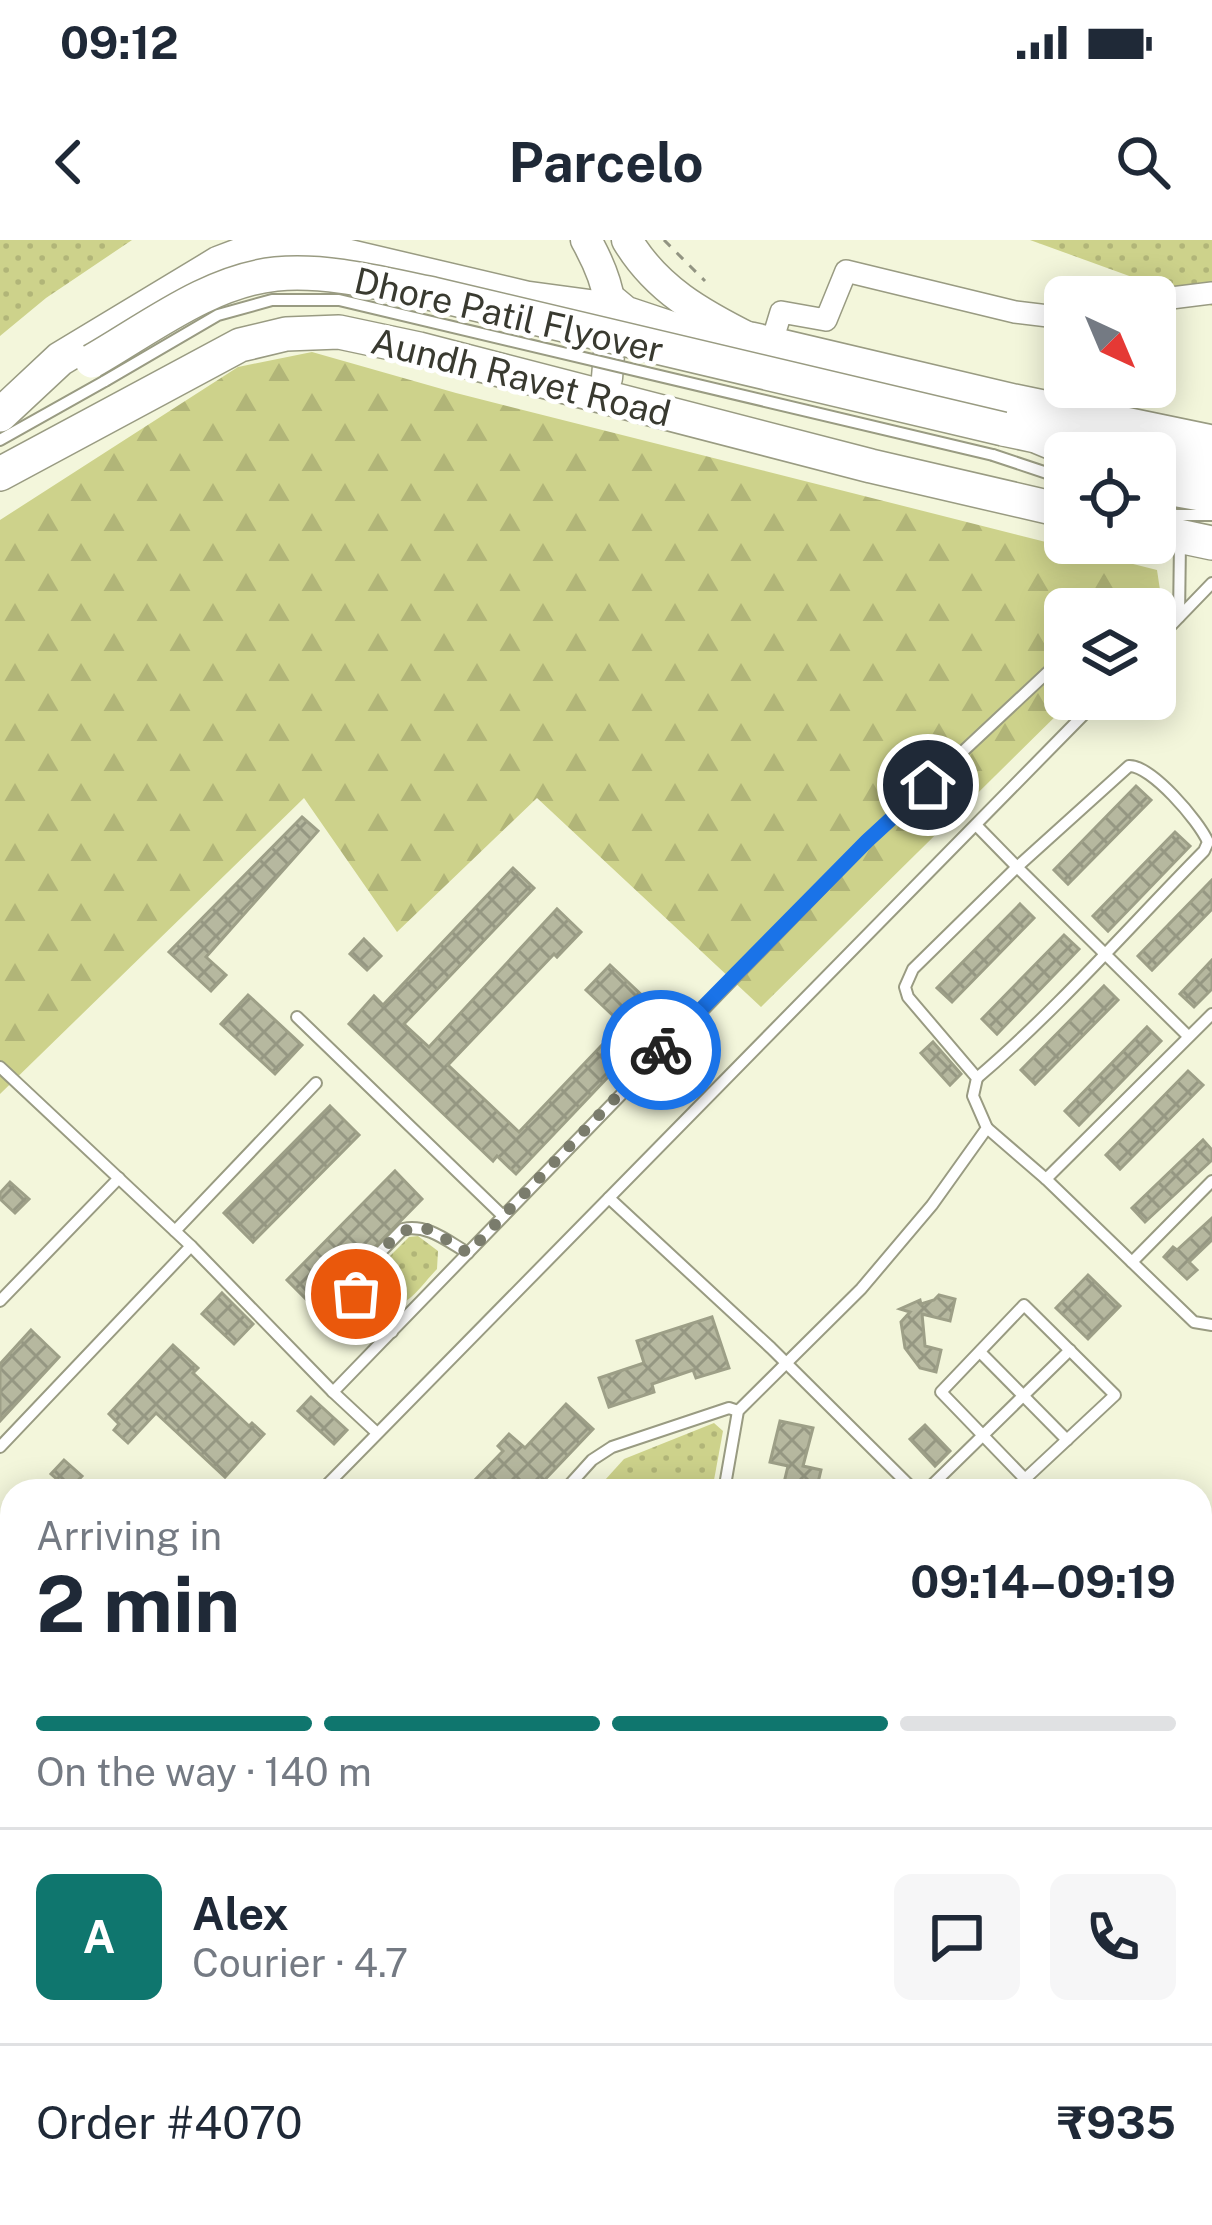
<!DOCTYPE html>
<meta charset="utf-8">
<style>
body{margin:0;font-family:"Public Sans",sans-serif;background:#f6f6f7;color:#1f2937;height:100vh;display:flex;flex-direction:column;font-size:45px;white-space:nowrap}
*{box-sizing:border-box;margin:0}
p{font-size:39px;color:#747a83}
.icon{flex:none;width:66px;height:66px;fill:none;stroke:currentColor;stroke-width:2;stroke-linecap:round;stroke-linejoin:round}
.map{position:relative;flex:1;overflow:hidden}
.drawer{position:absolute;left:0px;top:1239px;width:1212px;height:747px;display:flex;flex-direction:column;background:#fff;border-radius:36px 36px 0 0;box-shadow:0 6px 30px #0003}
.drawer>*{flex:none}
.needle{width:78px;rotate:136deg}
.controls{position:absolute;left:1044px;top:36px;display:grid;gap:24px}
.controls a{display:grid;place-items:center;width:132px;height:132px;border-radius:18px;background:#fff;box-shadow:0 6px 30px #0003;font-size:60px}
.pin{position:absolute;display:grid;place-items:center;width:102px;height:102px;color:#fff;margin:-51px;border:6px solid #fff;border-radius:50%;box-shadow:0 3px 12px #0007}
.courier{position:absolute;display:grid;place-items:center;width:120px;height:120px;margin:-60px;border:9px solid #1a73e8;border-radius:50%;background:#fff;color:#222;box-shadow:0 3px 15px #0007}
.summary em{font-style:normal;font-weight:700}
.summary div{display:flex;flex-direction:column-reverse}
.summary{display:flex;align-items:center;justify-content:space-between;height:204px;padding:0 36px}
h1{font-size:78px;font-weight:700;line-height:90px}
.bar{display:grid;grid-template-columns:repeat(4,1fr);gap:18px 12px;align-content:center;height:144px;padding:0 36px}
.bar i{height:15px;border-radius:9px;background:#e0e1e3}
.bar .selected{background:#0f766e}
.bar p{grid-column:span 4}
.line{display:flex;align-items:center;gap:30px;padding:0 36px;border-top:3px solid #e0e1e3}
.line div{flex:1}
.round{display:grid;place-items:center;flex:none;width:126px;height:126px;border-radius:18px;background:#f6f6f7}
.status{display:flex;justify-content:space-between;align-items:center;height:84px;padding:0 60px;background:#fff;direction:ltr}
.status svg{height:33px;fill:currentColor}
header{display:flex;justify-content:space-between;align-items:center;height:156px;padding:0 36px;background:#fff;font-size:54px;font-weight:700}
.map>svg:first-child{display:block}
</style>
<div class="status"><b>09:12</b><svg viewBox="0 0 49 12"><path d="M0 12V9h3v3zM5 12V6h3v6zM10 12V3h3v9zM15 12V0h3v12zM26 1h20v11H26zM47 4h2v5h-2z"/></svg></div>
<header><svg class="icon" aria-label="back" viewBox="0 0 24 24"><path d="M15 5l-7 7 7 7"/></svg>Parcelo<svg class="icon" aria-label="search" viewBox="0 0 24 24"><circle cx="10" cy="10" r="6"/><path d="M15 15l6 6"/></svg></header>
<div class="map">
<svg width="1212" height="1985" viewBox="0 0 1212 1985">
<defs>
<pattern id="grass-dots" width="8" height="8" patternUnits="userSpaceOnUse" patternTransform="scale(3)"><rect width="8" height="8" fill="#cdd28b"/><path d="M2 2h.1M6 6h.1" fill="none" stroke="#b1b578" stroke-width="1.8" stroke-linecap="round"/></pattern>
<pattern id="forest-firs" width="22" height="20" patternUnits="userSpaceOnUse" patternTransform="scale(3)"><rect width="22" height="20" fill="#cdd28b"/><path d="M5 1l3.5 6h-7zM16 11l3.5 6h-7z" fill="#b1b578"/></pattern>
<pattern id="building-cross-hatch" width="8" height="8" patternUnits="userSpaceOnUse" patternTransform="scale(3)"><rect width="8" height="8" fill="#b6b89f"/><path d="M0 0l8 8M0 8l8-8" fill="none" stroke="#959782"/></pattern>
</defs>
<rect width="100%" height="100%" fill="#f3f6db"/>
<!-- grass -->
<g fill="url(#grass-dots)">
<polygon points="0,0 132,0 46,58 0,96"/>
<polygon points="1030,0 1212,0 1212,66"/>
<path d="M418,996L438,1011L437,1029C415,1052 397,1086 369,1050L374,1032L409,997Z"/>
<polygon points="714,1183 723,1191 712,1251 595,1251 624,1219"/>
</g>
<!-- forest -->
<polygon fill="url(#forest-firs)" points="312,112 456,153 1157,330 1163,370 1155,378 1155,369 1065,369 1065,459 1073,459 761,767 537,558 397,692 304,558 0,854 0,280 238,127"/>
<!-- building -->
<g fill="url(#building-cross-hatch)" stroke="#9d9f87" stroke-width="3">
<polygon points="1136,546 1151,560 1068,644 1054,630"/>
<polygon points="302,577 318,591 206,717 226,735 211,751 169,712"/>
<polygon points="1175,592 1190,606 1108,691 1093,676"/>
<polygon points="513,628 534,648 404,784 429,807 557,669 581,692 557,717 554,714 448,825 519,892 622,784 586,750 610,725 665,777 516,934 497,916 493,921 349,784 374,756 383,765"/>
<polygon points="1212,640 1212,669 1152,730 1138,716"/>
<polygon points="1020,664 1034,678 952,762 937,748"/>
<polygon points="1064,695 1079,709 997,794 982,779"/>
<polygon points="364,699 381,716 367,730 350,714"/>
<polygon points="1212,720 1212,749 1194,767 1180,754"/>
<polygon points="1104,746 1118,760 1035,844 1021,830"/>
<polygon points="248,755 302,805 275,834 221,784"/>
<polygon points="1147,787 1161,801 1079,885 1065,871"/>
<polygon points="933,802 961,834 950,845 921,813"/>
<polygon points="1188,831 1203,845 1120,929 1106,915"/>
<polygon points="330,866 359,895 253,1002 224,973"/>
<polygon points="1203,900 1212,910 1212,920 1145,982 1132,968"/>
<polygon points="395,931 422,959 315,1068 287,1040"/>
<polygon points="10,942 29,959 15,973 0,959 0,953"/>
<polygon points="1212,978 1212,1000 1189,1022 1197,1030 1187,1039 1164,1017 1173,1007 1177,1010"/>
<polygon points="1088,1035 1120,1066 1088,1099 1056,1068"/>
<polygon points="222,1053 253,1084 234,1104 202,1074"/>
<polygon points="939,1055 955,1059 950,1081 922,1074 925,1106 941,1110 936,1132 920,1128 905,1108 901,1082 910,1072 900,1069 920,1060 921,1064 934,1060"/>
<polygon points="712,1077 729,1128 696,1138 693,1130 652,1144 654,1152 609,1167 599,1138 644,1123 637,1101"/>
<polygon points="31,1090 59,1117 0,1181 0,1124"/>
<polygon points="173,1105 198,1128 193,1133 249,1186 252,1183 264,1194 225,1237 156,1173 128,1203 114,1190 119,1184 109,1174"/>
<polygon points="311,1157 347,1190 334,1204 298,1171"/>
<polygon points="566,1164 593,1189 534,1251 482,1251 473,1242 503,1211 498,1206 509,1194 525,1208"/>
<polygon points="780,1181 813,1188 803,1226 821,1230 816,1251 782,1251 788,1226 770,1222"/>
<polygon points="925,1185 950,1211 935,1226 910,1199"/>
<polygon points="64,1220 82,1236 69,1250 51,1234"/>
</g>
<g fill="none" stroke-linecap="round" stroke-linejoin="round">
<defs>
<g id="service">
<polyline points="0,200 105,141"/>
<polyline points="993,215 1065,239"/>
<polyline points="1155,268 1176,275 1212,275"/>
<polyline points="1179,377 1180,302"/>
<polyline points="1155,402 1212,343"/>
<polyline points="297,777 503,976"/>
<polyline points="0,827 191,1006 333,1152"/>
<path d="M977,838C1058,769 1129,687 1204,611L1208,602C1199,581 1151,525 1129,526L1017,627L1188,796"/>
<polyline points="987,888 1046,939 1212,774"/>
<polyline points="1046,939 1194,1082 1212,1085"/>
<polyline points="609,958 771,1108 915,1251"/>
<polyline points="175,991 316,843"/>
<polyline points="1132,1022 1212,941"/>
<polyline points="0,1061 119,938"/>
<polygon points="1024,1065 1115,1155 1025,1239 941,1152"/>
<path d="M392,1092L356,1054L353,1046L357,1036L403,989C428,984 447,1001 468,1013"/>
<polyline points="980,1112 1067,1200"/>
<polyline points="377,1193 333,1152 867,601 1065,416"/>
<polyline points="0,1207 191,1006"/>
<polyline points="321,1251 1099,459"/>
<polyline points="564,1251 592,1220 612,1207 729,1168 738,1171"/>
<polyline points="724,1251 738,1171 861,1049 932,965 987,888 973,856 977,838 908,757 905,747 913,729 1017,627 976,585"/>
<polyline points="926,1251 1070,1110"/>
<polyline points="0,1310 12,1321"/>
<polyline points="0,1577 12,1565"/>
<polyline points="0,1638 12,1650"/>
<polyline points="0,1714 12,1701"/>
<polyline points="353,1974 364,1985"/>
<polyline points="94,1985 105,1974"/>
<polyline points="294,1985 304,1974"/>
</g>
<g id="minor">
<polyline points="1155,60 1212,53"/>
<polyline points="771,105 781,72 826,80 846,31 1015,72 1065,78"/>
</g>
<g id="secondary">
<path d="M586,0C617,55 612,77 607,138"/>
<path d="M627,0C656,49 701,74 751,99"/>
<polyline points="1063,178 1133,213"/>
<polyline points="1155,219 1212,231"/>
<polyline points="1200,1685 1212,1667"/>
<polyline points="1086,1985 1093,1974"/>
</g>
<g id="primary">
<polyline points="0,175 60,119 219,23 264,6 309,7 526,58 593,67 613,63 625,73 733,109 751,99 1014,161 1212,202"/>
<polyline points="1003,189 1036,196 1077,213"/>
<polyline points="0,234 240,105 286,94 339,92 419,109 871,226 1065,271"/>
<polyline points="1155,246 1212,256"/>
<polyline points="1155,291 1212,303"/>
</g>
</defs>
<!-- service casing -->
<use href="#service" stroke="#999b82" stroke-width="14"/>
<!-- minor casing -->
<use href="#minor" stroke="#999b82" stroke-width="24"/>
<!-- secondary casing -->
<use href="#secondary" stroke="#999b82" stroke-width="33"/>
<!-- primary casing -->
<use href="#primary" stroke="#999b82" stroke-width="36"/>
<!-- path -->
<polyline stroke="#929482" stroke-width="3" stroke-dasharray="9 9" stroke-linecap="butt" points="664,0 705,41"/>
<!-- service -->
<use href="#service" stroke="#fff" stroke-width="10"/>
<!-- minor -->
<use href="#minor" stroke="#fff" stroke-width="21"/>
<!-- secondary -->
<use href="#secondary" stroke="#fff" stroke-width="30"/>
<!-- primary -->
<use href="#primary" stroke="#fff" stroke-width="33"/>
<defs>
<polyline id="service-bridge" points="105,141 218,75 272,60 339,60 993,215"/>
<path id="primary-bridge" d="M92,121C148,89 209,41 276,34C328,29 383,44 433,54L1003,189"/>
</defs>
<!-- service-bridge casing -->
<use href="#service-bridge" stroke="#999b82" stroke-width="14" stroke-linecap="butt"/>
<!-- primary-bridge casing -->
<use href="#primary-bridge" stroke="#999b82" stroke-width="36" stroke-linecap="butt"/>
<!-- service-bridge -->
<use href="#service-bridge" stroke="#fff" stroke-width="10"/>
<!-- primary-bridge -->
<use href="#primary-bridge" stroke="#fff" stroke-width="33"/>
</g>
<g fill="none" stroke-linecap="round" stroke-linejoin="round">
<!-- done -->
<path stroke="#7a7c6c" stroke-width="12" stroke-dasharray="0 21.6" d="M356,1054L353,1046C360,1031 373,1020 384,1008C420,971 430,991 468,1013L661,810"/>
<!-- route -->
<polyline stroke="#1a73e8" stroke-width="15" points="661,810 867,601 928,545"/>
</g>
<g text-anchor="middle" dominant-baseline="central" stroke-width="10" stroke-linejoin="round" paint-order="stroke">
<!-- street labels -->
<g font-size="36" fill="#393a30" stroke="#fff">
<text transform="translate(509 75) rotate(13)">Dhore Patil Flyover</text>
<text transform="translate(521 137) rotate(14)">Aundh Ravet Road</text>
</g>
</g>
</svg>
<div class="controls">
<a><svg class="needle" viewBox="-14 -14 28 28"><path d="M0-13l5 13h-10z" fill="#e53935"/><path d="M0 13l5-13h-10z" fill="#747a83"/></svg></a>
<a><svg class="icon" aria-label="locate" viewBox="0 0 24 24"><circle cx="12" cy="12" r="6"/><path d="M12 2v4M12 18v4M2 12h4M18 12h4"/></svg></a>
<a><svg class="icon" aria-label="layers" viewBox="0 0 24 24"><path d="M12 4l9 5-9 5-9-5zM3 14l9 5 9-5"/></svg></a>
</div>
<div class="pin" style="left:356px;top:1054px;background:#ea580c"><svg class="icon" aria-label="bag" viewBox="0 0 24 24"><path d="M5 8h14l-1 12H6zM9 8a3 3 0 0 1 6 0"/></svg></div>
<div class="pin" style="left:928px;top:545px;background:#1f2937"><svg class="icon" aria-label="home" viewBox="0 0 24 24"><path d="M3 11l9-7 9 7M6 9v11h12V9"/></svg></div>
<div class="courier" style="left:661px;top:810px"><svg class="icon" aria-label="bike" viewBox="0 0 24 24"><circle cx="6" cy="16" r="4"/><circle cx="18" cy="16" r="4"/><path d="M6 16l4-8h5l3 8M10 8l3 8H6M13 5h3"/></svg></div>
<section class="drawer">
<div class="summary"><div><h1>2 min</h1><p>Arriving in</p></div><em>09:14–09:19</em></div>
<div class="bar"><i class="selected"></i><i class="selected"></i><i class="selected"></i><i></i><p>On the way · 140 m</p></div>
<div class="line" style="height:216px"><b class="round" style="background:#0f766e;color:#fff">A</b><div><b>Alex</b><p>Courier · 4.7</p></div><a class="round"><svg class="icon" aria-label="chat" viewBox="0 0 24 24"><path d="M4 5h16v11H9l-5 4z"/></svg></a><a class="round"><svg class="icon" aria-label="phone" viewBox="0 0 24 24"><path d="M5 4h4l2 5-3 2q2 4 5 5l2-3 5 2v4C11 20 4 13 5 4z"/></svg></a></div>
<div class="line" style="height:156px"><div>Order #4070</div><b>₹935</b></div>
</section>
</div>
